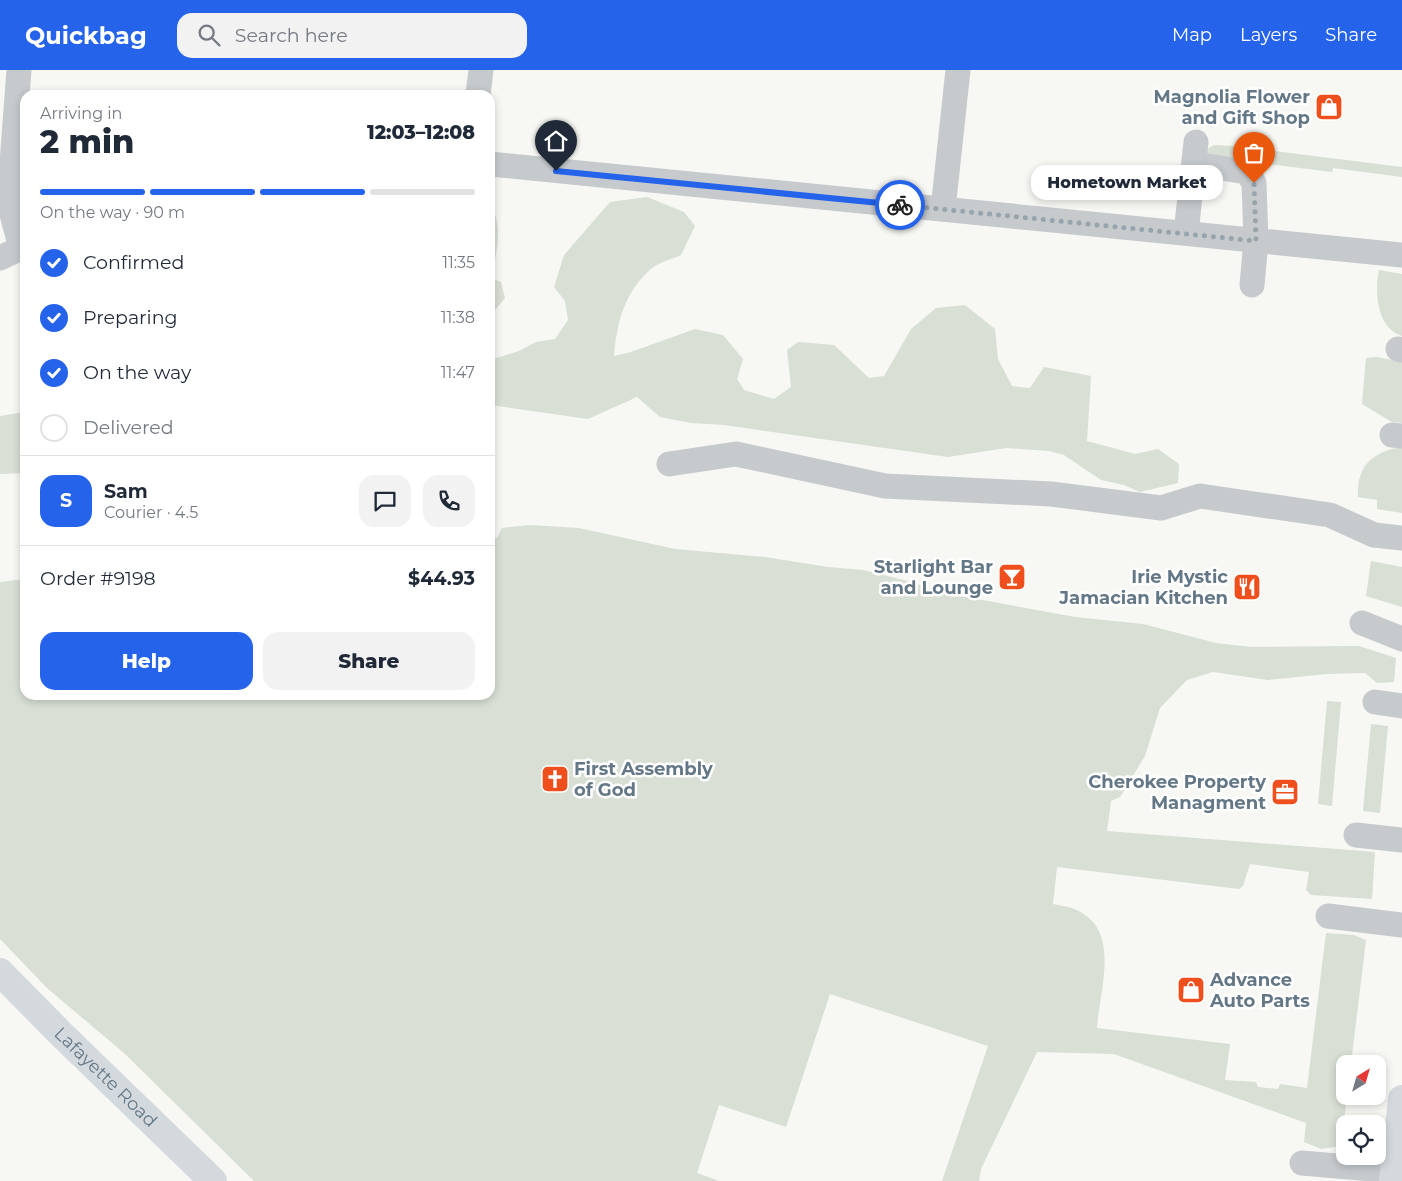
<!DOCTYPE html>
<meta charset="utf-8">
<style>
body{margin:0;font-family:Montserrat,sans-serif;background:#f2f2f3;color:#1f2937;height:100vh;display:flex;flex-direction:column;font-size:19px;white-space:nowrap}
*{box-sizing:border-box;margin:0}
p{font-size:16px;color:#747a83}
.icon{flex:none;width:28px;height:28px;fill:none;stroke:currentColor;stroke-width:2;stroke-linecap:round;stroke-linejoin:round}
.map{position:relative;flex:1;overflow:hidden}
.sheet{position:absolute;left:20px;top:20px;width:475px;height:610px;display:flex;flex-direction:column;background:#fff;border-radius:15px;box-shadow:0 2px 8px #0003}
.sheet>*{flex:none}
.needle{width:32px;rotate:37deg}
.tools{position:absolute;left:1336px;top:985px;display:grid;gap:10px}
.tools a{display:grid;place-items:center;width:50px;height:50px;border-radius:10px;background:#fff;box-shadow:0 2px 8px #0003;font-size:25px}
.pin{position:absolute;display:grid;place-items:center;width:42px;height:42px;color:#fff;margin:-51px -21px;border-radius:50% 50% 50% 0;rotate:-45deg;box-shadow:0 0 5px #0007}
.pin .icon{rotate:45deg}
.courier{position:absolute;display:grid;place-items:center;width:50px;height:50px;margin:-25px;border:4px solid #2563eb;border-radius:50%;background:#fff;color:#222;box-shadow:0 1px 6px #0007}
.bubble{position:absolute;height:35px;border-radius:15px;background:#fff;box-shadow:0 2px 8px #0003;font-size:16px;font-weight:800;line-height:35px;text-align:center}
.overview em{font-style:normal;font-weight:800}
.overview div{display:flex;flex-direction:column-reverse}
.overview{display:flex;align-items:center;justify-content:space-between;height:85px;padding:0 20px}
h1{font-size:32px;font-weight:800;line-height:38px}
.bar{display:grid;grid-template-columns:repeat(4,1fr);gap:8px 5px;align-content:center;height:60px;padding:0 20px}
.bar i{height:6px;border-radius:4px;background:#e0e1e3}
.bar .current{background:#2563eb}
.bar p{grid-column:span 4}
.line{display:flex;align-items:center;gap:12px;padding:0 20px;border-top:1px solid #e0e1e3}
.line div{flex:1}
.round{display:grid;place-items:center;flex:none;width:52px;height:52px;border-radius:15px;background:#f2f2f3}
ol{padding:0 20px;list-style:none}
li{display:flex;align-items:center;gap:15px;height:55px}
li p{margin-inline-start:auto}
li .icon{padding:5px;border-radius:50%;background:#2563eb;color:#fff;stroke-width:4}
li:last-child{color:#747a83}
li i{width:28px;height:28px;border:2px solid #e0e1e3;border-radius:50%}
.action{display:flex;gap:10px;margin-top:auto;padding:10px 20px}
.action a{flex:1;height:58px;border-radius:15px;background:#2563eb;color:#fff;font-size:20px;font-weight:800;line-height:58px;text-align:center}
.action a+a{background:#f2f2f3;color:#1f2937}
header{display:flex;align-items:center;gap:30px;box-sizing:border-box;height:70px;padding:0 25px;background:#2563eb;color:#fff}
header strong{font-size:24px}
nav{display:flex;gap:28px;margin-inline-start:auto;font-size:18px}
.search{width:350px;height:45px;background:#f2f2f3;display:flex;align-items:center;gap:12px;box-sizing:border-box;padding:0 18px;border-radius:15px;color:#747a83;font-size:19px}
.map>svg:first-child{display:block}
</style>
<header>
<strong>Quickbag</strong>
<div class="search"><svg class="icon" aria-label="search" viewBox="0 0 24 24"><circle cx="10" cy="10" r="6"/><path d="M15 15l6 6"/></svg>Search here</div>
<nav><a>Map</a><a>Layers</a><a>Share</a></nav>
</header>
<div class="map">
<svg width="1402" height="1111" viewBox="0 0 1402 1111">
<rect width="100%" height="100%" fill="#f7f7f3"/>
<!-- green -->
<g fill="#d8dfd4">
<polygon points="1214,75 1233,76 1402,97 1402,107 1333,98 1332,102 1203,86 1207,79"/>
<path d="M647,127L684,142L695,156L681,185C672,189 660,192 652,198C625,221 617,251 614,286L631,282L695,259L723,265L743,289L737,309L744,320L774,329L791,317L787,280L798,272L834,275L869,308L884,306L911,259L936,238L965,235L995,259L998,289L1012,316L1030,318L1044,297L1091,306L1087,371L1135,384L1158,379L1179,394L1178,413L1140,422L1124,415L1101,410L1064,385L1049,381L1006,378L948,387L724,355L691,353L660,347L637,327L588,349L490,335V288L493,289L519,281L536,272L555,269L568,250L565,231L554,217L564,185L610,132Z"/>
<path d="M490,137C505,151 495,190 491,208L501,212L505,228L490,246Z"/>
<path d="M1379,200L1402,204V266C1377,259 1374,221 1379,200Z"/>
<polygon points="1377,287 1402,292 1402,353 1392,352 1362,334 1366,288"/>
<polygon points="25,342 25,403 0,404 0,346"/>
<path d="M1402,377V443L1377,439V430L1358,427C1358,420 1358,410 1361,404C1367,387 1386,379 1402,377Z"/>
<path d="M529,455L579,458L675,479L765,487L828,497L863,500L912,512L939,522L1075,547L1143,554L1216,573L1251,577L1359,576L1396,588L1394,612L1377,613L1365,603L1326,604L1268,610L1213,602L1187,610L1160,638L1145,686L1120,727L1111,731L1107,761L1375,782L1372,829L1311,825L1306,820L1309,802L1250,794L1243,816L1239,819L1057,797L1053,834C1063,836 1073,837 1082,843C1120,865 1099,923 1097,958L1230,974L1225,1010L1256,1012L1258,1017L1278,1019L1280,1014L1307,1018L1326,863L1354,865L1366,870L1351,994H1345V1026H1347L1341,1076L1321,1079L1304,1072L1306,1053L1114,984L1037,982L981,1099L979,1111H942L988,976L830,924L786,1057L719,1035L697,1103L719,1111H254L124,983L47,918L0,869V512L25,509V625H490V468H497L502,458Z"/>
<polygon points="1371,491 1402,497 1402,537 1366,526"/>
<polygon points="1327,631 1341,632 1332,736 1318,734"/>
<polygon points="1371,654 1388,656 1380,743 1363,741"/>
</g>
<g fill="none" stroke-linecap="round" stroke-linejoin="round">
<!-- minor -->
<g stroke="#c6cacd" stroke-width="25">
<polyline points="19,0 9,133 21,178"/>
<polyline points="478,25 481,0"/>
<polyline points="490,94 1402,185"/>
<polyline points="1194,94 1247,102 1254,113 1256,171 1252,215"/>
<polyline points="943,139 958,0"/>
<polyline points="1186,163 1196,72"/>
<polyline points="0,188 25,176"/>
<polyline points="1398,279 1402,280"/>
<polyline points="1392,365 1402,366"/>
<polyline points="669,394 736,384 885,416 1051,424 1161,438 1200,426 1330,445 1374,465 1402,468"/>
<polyline points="1362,553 1402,569"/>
<polyline points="1375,632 1402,636"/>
<polyline points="1356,765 1402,770"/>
<polyline points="1328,846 1402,855"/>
<polyline points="1302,1093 1394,1101"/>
</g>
<!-- major -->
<path stroke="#d4d9dd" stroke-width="28" id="s1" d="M0,902L60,963L213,1111"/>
<!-- highway -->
<polyline stroke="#d4d9dd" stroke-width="28" points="1393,1111 1402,1029"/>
</g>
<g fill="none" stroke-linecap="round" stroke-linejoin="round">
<!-- done -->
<polyline stroke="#97a4ac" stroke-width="5" stroke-dasharray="0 9" points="900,135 1256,171 1254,113"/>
<!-- route -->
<polyline stroke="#2563eb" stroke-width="6" points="556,101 900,135"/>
</g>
<!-- icons -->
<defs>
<symbol id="shop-square" viewBox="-11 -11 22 22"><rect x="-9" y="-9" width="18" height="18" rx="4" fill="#ee4f1c" stroke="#fff"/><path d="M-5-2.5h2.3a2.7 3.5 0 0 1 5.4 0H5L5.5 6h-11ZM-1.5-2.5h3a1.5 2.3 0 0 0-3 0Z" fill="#fff"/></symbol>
<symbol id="bar-square" viewBox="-11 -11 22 22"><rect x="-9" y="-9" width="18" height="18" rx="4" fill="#ee4f1c" stroke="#fff"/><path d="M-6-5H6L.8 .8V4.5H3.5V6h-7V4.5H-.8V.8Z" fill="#fff"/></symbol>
<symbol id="restaurant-square" viewBox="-11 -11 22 22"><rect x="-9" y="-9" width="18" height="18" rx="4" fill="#ee4f1c" stroke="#fff"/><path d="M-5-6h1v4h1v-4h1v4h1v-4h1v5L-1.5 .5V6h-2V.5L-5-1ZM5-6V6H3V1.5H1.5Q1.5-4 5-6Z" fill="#fff"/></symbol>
<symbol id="church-square" viewBox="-11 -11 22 22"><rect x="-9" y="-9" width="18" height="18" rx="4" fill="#ee4f1c" stroke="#fff"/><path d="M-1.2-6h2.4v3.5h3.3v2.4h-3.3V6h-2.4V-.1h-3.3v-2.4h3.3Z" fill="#fff"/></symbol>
<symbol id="office-square" viewBox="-11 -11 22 22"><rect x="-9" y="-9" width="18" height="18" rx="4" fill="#ee4f1c" stroke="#fff"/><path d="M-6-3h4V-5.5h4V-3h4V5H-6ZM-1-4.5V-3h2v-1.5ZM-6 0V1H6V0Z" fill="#fff"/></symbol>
</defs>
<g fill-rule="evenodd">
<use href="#shop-square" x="1313" y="21" width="32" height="32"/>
<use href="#bar-square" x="996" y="491" width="32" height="32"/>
<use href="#restaurant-square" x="1231" y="501" width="32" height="32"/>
<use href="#church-square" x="539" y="693" width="32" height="32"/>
<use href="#office-square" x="1269" y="706" width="32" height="32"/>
<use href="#shop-square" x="1175" y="904" width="32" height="32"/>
</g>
<g text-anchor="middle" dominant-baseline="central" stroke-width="5" stroke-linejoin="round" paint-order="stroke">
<!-- poi labels -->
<g font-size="18" font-weight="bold" fill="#647786" stroke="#fff" text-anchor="end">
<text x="1310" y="27">Magnolia Flower<tspan x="1310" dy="21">and Gift Shop</tspan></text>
<text x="993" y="497">Starlight Bar<tspan x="993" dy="21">and Lounge</tspan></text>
<text x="1228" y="507">Irie Mystic<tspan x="1228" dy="21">Jamacian Kitchen</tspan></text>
<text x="574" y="699" text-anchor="start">First Assembly<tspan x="574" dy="21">of God</tspan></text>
<text x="1266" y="712">Cherokee Property<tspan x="1266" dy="21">Managment</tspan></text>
<text x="1210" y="910" text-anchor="start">Advance<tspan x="1210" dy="21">Auto Parts</tspan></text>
</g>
<!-- street labels -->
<g font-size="18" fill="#647786" stroke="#fff">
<text stroke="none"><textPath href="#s1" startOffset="149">Lafayette Road</textPath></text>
</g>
</g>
</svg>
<div class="tools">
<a><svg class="needle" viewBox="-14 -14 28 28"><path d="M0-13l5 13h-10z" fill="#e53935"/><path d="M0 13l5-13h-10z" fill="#747a83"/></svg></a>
<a><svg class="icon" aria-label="locate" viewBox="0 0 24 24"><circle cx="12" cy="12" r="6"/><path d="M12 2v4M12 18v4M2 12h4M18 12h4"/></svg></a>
</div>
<div class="pin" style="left:1254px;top:113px;background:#ea580c"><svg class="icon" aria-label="bag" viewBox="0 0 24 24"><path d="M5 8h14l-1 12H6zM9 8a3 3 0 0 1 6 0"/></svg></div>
<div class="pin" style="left:556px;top:101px;background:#1f2937"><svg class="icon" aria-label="home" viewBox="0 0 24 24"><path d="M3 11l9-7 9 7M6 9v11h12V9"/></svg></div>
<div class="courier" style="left:900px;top:135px"><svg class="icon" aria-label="bike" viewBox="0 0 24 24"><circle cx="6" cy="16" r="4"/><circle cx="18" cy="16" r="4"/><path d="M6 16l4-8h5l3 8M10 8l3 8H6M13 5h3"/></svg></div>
<div class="bubble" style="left:1031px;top:95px;width:192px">Hometown Market</div>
<section class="sheet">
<div class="overview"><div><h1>2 min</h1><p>Arriving in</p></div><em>12:03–12:08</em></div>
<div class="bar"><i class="current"></i><i class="current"></i><i class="current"></i><i></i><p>On the way · 90 m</p></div>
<ol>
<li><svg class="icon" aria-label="check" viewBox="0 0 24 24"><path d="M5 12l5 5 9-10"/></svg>Confirmed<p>11:35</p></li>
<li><svg class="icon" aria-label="check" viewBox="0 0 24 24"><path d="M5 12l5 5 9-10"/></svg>Preparing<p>11:38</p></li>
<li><svg class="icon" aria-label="check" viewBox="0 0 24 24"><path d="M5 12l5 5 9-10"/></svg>On the way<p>11:47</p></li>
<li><i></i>Delivered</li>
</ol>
<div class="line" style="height:90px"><b class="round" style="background:#2563eb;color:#fff">S</b><div><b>Sam</b><p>Courier · 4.5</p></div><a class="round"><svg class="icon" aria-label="chat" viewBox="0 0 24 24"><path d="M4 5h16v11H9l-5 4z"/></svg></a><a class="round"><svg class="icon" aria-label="phone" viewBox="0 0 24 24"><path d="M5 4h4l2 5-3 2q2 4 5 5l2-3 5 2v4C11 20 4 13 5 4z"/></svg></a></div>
<div class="line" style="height:65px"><div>Order #9198</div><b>$44.93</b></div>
<div class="action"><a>Help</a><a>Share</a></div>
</section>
</div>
